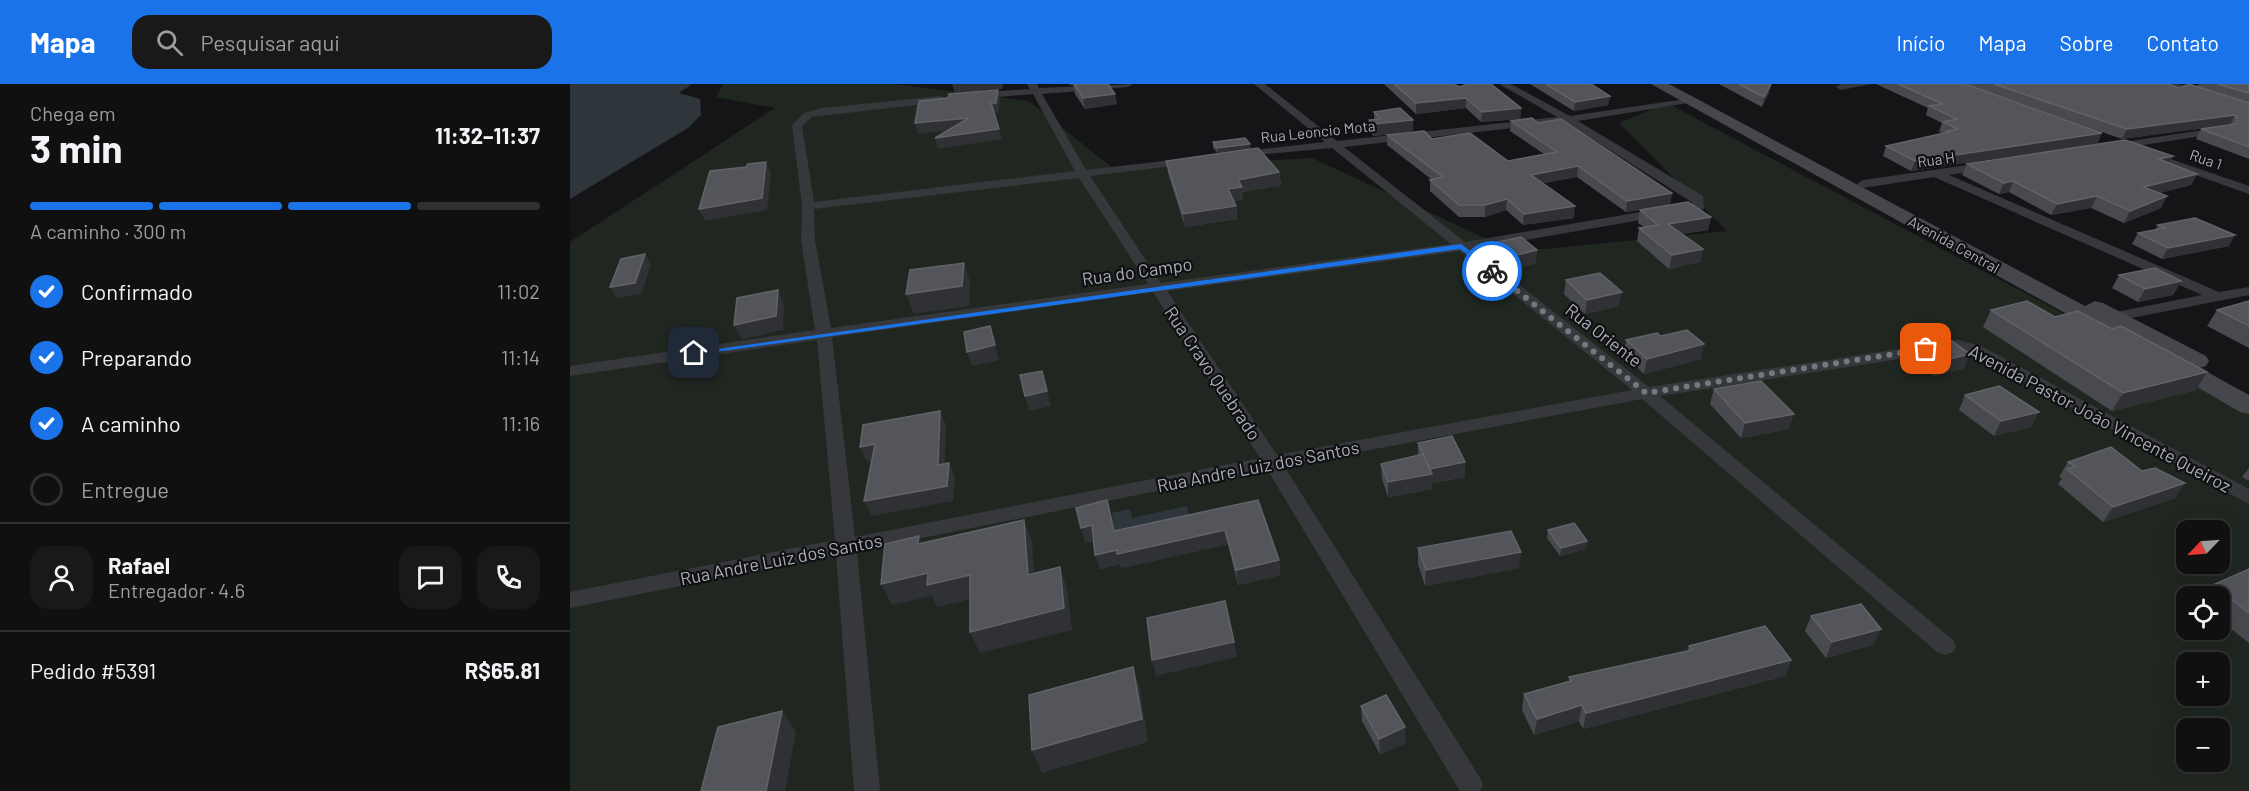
<!DOCTYPE html>
<html lang="pt">
<meta charset="utf-8">
<style>
body{margin:0;font-family:Barlow,sans-serif;background:#19191a;color:#f1f3f6;height:100vh;display:flex;flex-direction:column;font-size:22px;white-space:nowrap}
*{box-sizing:border-box;margin:0}
p{font-size:20px;color:#9c9d9f}
.icon{flex:none;width:33px;height:33px;fill:none;stroke:currentColor;stroke-width:2;stroke-linecap:round;stroke-linejoin:round}
.map{position:relative;flex:1;overflow:hidden}
.panel{display:flex;flex-direction:column;background:#101011;width:570px}
.panel>*{flex:none}
.needle{width:39px;rotate:245deg}
.controls{position:absolute;left:1606px;top:436px;display:grid;gap:12px}
.controls a{display:grid;place-items:center;width:54px;height:54px;border-radius:12px;background:#101011;box-shadow:0 6px 24px #0002,0 0 0 2px #303031;font-size:30px}
.pin{position:absolute;display:grid;place-items:center;width:51px;height:51px;color:#fff;margin:-26px;border-radius:12px;box-shadow:0 3px 9px #0006}
.courier{position:absolute;display:grid;place-items:center;width:60px;height:60px;margin:-30px;border:4px solid #1a73e8;border-radius:50%;background:#fff;color:#222;box-shadow:0 2px 8px #0007}
.head em{font-style:normal;font-weight:700}
.head div{display:flex;flex-direction:column-reverse}
.head{display:flex;align-items:center;justify-content:space-between;height:102px;padding:0 30px}
h1{font-size:39px;font-weight:700;line-height:45px}
.bar{display:grid;grid-template-columns:repeat(4,1fr);gap:9px 6px;align-content:center;height:72px;padding:0 30px}
.bar i{height:8px;border-radius:4px;background:#303031}
.bar .current{background:#1a73e8}
.bar p{grid-column:span 4}
.line{display:flex;align-items:center;gap:15px;padding:0 30px;border-top:2px solid #303031}
.line div{flex:1}
.round{display:grid;place-items:center;flex:none;width:63px;height:63px;border-radius:18px;background:#19191a}
ol{padding:0 30px;list-style:none}
li{display:flex;align-items:center;gap:18px;height:66px}
li p{margin-inline-start:auto}
li .icon{padding:6px;border-radius:50%;background:#1a73e8;color:#fff;stroke-width:4}
li:last-child{color:#9c9d9f}
li i{width:33px;height:33px;border:3px solid #303031;border-radius:50%}
header{display:flex;align-items:center;gap:36px;box-sizing:border-box;height:84px;padding:0 30px;background:#1a73e8;color:#fff}
header strong{font-size:28px}
nav{display:flex;gap:33px;margin-inline-start:auto;font-size:21px}
.search{width:420px;height:54px;background:#19191a;display:flex;align-items:center;gap:15px;box-sizing:border-box;padding:0 21px;border-radius:18px;color:#9c9d9f;font-size:22px}
main{display:flex;flex:1;min-height:0}
.map>svg:first-child{display:block}
</style>
<header>
<strong>Mapa</strong>
<div class="search"><svg class="icon" aria-label="search" viewBox="0 0 24 24"><circle cx="10" cy="10" r="6"/><path d="M15 15l6 6"/></svg>Pesquisar aqui</div>
<nav><a>Início</a><a>Mapa</a><a>Sobre</a><a>Contato</a></nav>
</header>
<main>
<section class="panel">
<div class="head"><div><h1>3 min</h1><p>Chega em</p></div><em>11:32–11:37</em></div>
<div class="bar"><i class="current"></i><i class="current"></i><i class="current"></i><i></i><p>A caminho · 300 m</p></div>
<ol>
<li><svg class="icon" aria-label="check" viewBox="0 0 24 24"><path d="M5 12l5 5 9-10"/></svg>Confirmado<p>11:02</p></li>
<li><svg class="icon" aria-label="check" viewBox="0 0 24 24"><path d="M5 12l5 5 9-10"/></svg>Preparando<p>11:14</p></li>
<li><svg class="icon" aria-label="check" viewBox="0 0 24 24"><path d="M5 12l5 5 9-10"/></svg>A caminho<p>11:16</p></li>
<li><i></i>Entregue</li>
</ol>
<div class="line" style="height:108px"><a class="round"><svg class="icon" aria-label="person" viewBox="0 0 24 24"><circle cx="12" cy="8" r="4"/><path d="M4 21q1-7 8-7t8 7"/></svg></a><div><b>Rafael</b><p>Entregador · 4.6</p></div><a class="round"><svg class="icon" aria-label="chat" viewBox="0 0 24 24"><path d="M4 5h16v11H9l-5 4z"/></svg></a><a class="round"><svg class="icon" aria-label="phone" viewBox="0 0 24 24"><path d="M5 4h4l2 5-3 2q2 4 5 5l2-3 5 2v4C11 20 4 13 5 4z"/></svg></a></div>
<div class="line" style="height:78px"><div>Pedido #5391</div><b>R$65.81</b></div>
</section>
<div class="map">
<svg width="1679" height="707" viewBox="0 0 1679 707">
<rect width="100%" height="100%" fill="#151517"/>
<!-- green -->
<path fill="#202721" fill-rule="evenodd" d="M153,0H324L459,17L544,85L742,74L945,168L1157,147L1049,39L1097,19L1679,328V707H0V158L205,24L146,13ZM1617,447H1650V480H1617ZM1617,513H1650V546H1617ZM1617,579H1650V612H1617ZM1617,645H1650V678H1617Z"/>
<!-- water -->
<g fill="#2e363c">
<polygon points="0,0 122,0 109,9 130,15 131,31 118,44 0,115"/>
<polygon points="617,422 619,434 546,457 542,429 560,425 562,434"/>
</g>
<g fill="none" stroke-linecap="round" stroke-linejoin="round">
<!-- minor -->
<g fill="#37383c" fill-rule="evenodd">
<path d="M457,0H467L469,4L563,0L558,3L472,10L516,86L619,74L625,77L619,80L520,92L591,199L881,160L762,64L663,73V69L667,68L755,58L684,0H695L767,57L987,33L929,0H941L1000,32L1122,14L1123,16L1118,19L1008,37L1133,112L1134,125L904,165L1079,303L1388,256L1411,262L1679,405V420L1400,268L1388,266L1090,312L1383,556L1386,562L1383,568L1375,571L1367,568L1072,315L714,382L909,692L913,700L910,707H890L697,385L287,467L310,707H284L266,471L0,524V508L265,456L247,256L0,292V282L245,246L231,156L232,122L222,41L234,29L252,24L371,12L376,15L371,18L242,33L232,42L244,118L505,87L463,10L405,15L400,12L405,9L460,5ZM996,38L1123,119L895,158L774,63ZM509,94L578,200L261,244L245,156L244,125ZM890,167L1062,306L707,371L597,207ZM583,208L690,374L285,453L262,253Z"/>
<polygon points="1302,0 1271,6 1266,3 1271,0"/>
<polygon points="1594,0 1609,0 1679,21 1679,27"/>
<polygon points="1653,43 1658,46 1657,48 1541,66 1535,63 1541,60"/>
<polygon points="1575,69 1583,69 1679,102 1679,110 1575,73"/>
<polygon points="1419,78 1423,80 1423,84 1379,91 1649,208 1679,203 1679,211 1541,238 1536,236 1533,233 1536,230 1632,211 1364,93 1293,104 1287,100 1293,96"/>
</g>
<!-- secondary -->
<polygon fill="#45474c" fill-rule="evenodd" points="1081,0 1099,0 1515,222 1525,217 1533,219 1636,272 1639,277 1636,282 1630,284 1679,311 1679,330 1670,328 1593,283 1590,278 1598,272 1549,246 1539,251 1531,249"/>
</g>
<!-- wall -->
<g fill="#494a4f">
<polygon points="499,0 538,0 547,20 515,25 505,10 503,1 500,1"/>
<polygon points="814,0 884,0 889,3 951,24 950,35 911,38 896,24 846,30"/>
<polygon points="960,0 1021,0 1040,12 1038,21 1004,27"/>
<polygon points="1149,0 1201,0 1199,9 1192,23"/>
<polygon points="1306,0 1598,0 1609,4 1627,2 1629,0 1679,0 1679,75 1626,55 1631,45 1655,41 1552,55 1401,2 1528,59 1341,87 1313,72 1316,62 1374,49 1369,48 1372,39 1356,31 1358,24"/>
<polygon points="804,28 843,36 843,47 804,52 799,48 799,36 804,36"/>
<polygon points="941,37 968,39 1102,109 1100,121 1056,128 1007,93 973,99 1004,134 953,141 936,126 915,133 889,133 860,107 860,96 861,95 817,61 817,51 862,55 938,77 974,70 940,47"/>
<polygon points="643,58 681,65 709,88 711,101 672,108 673,115 663,117 666,122 667,135 615,143 598,89 596,77 648,69 643,64"/>
<polygon points="1600,79 1627,90 1621,101 1589,109 1591,124 1554,139 1521,124 1481,131 1439,108 1429,110 1392,91 1397,80"/>
<polygon points="1070,126 1141,133 1138,146 1112,150 1133,165 1130,178 1099,185 1067,157 1069,144 1074,143 1068,139"/>
<polygon points="1588,141 1659,162 1592,175 1562,160 1568,149 1585,146"/>
<polygon points="928,158 967,166 965,180 942,185 927,171"/>
<polygon points="1549,191 1611,197 1603,211 1568,218 1542,204"/>
<polygon points="996,196 1049,222 1015,230 994,210"/>
<polygon points="1679,217 1679,264 1637,242 1647,226"/>
<polygon points="1421,226 1485,233 1626,306 1542,327 1413,243"/>
<polygon points="1091,252 1131,275 1074,290 1054,270 1056,256"/>
<polygon points="1348,264 1394,284 1365,292 1342,278"/>
<polygon points="1144,305 1219,345 1171,354 1140,320"/>
<polygon points="1395,311 1461,343 1424,352 1389,326"/>
<polygon points="848,359 895,378 895,393 862,399 862,405 818,413 812,395 811,380 848,372"/>
<polygon points="1498,378 1572,387 1605,414 1533,438 1488,400 1492,394 1489,393"/>
<polygon points="1679,384 1679,397 1672,393"/>
<polygon points="688,416 709,476 710,491 668,501 658,460 551,484 550,480 530,485 524,457 515,459 545,447"/>
<polygon points="978,446 1017,457 1016,465 990,472 977,454"/>
<polygon points="848,464 949,484 855,502 848,480"/>
<polygon points="1679,485 1679,559 1650,536 1650,513 1634,513 1643,501"/>
<polygon points="1241,532 1311,545 1303,561 1256,574 1235,547"/>
<polygon points="1119,562 1221,576 1215,592 1013,645 1009,637 964,651 952,626 954,610 999,597 999,593 1117,567"/>
<polygon points="791,622 836,659 810,670 792,637"/>
</g>
<!-- shaded-wall -->
<g fill="#303134">
<polygon points="382,0 433,0 432,5 385,9"/>
<polygon points="1201,0 1199,9 1192,23 1194,13"/>
<polygon points="428,6 430,16 428,29 424,29 421,19"/>
<polygon points="545,10 547,20 515,25 513,14"/>
<polygon points="1040,12 1038,21 1004,27 1005,18"/>
<polygon points="896,14 896,24 846,30 846,19"/>
<polygon points="951,24 950,35 911,38 912,28"/>
<polygon points="1665,31 1660,41 1552,55 1557,45"/>
<polygon points="399,34 402,44 348,50 345,39"/>
<polygon points="843,36 843,47 804,52 804,40"/>
<polygon points="429,45 432,55 368,65 365,54"/>
<polygon points="1532,49 1528,59 1341,87 1345,77"/>
<polygon points="680,60 681,66 648,69 647,64"/>
<polygon points="1603,72 1598,83 1589,75"/>
<polygon points="196,78 201,90 197,126 135,137 129,125"/>
<polygon points="1008,82 1007,93 960,102 961,91"/>
<polygon points="709,88 711,101 672,108 673,115 659,117 658,105 668,96"/>
<polygon points="1627,90 1621,101 1567,115 1573,103"/>
<polygon points="1443,97 1439,108 1429,110 1434,99"/>
<polygon points="1102,109 1100,121 1056,128 1057,117"/>
<polygon points="1527,112 1521,124 1481,131 1487,120"/>
<polygon points="1597,112 1591,124 1554,139 1560,127"/>
<polygon points="937,115 936,126 915,133 915,121"/>
<polygon points="666,122 667,135 615,143 613,130"/>
<polygon points="1005,122 1004,134 953,141 954,130"/>
<polygon points="1141,133 1138,146 1095,153 1098,140"/>
<polygon points="1665,151 1659,162 1592,175 1598,164"/>
<polygon points="1133,165 1130,178 1099,185 1102,171"/>
<polygon points="967,166 965,180 942,185 943,172"/>
<polygon points="75,170 81,181 71,210 47,214 40,203"/>
<polygon points="394,179 400,198 399,222 344,230 336,210"/>
<polygon points="1611,197 1603,211 1568,218 1575,205"/>
<polygon points="208,206 214,220 213,246 172,255 164,241"/>
<polygon points="1052,208 1049,222 1015,230 1017,216"/>
<polygon points="420,242 429,276 402,282 397,268"/>
<polygon points="1134,260 1131,275 1074,290 1077,275"/>
<polygon points="1400,270 1394,284 1365,292 1371,277"/>
<polygon points="472,287 481,322 459,327 455,312"/>
<polygon points="1637,288 1626,306 1542,327 1553,309"/>
<polygon points="370,327 376,341 374,396 368,381"/>
<polygon points="1469,328 1461,343 1424,352 1431,337"/>
<polygon points="1224,330 1219,345 1171,354 1175,339"/>
<polygon points="305,360 312,375 297,378 290,363"/>
<polygon points="895,378 895,393 862,399 862,405 818,413 818,398 860,385"/>
<polygon points="379,379 385,394 383,417 302,432 294,417"/>
<polygon points="1615,399 1605,414 1533,438 1543,423"/>
<polygon points="454,436 462,458 466,512 458,491"/>
<polygon points="522,441 526,456 515,459 511,444"/>
<polygon points="655,446 658,460 551,484 550,480 530,485 525,471 547,466"/>
<polygon points="1017,457 1016,465 990,472 991,464"/>
<polygon points="951,468 949,484 855,502 856,486"/>
<polygon points="709,476 710,491 668,501 666,486"/>
<polygon points="490,483 497,505 502,546 410,569 400,548"/>
<polygon points="358,489 400,491 409,513 367,523 362,512 322,521 311,500"/>
<polygon points="1311,545 1303,561 1256,574 1262,558"/>
<polygon points="664,558 667,573 586,592 582,576"/>
<polygon points="1221,576 1215,592 1013,645 1016,629"/>
<polygon points="563,583 570,605 578,658 472,689 462,666"/>
<polygon points="1012,621 1009,637 964,651 967,635"/>
<polygon points="212,627 226,648 215,707 196,707"/>
<polygon points="835,643 836,659 810,670 809,655"/>
</g>
<!-- building -->
<g fill="#53555a" stroke="#616369" stroke-width="1.5">
<polygon points="504,0 538,0 545,10 513,14"/>
<polygon points="824,0 884,0 889,3 898,0 921,0 951,24 912,28 896,14 846,19"/>
<polygon points="976,0 1021,0 1040,12 1005,18"/>
<polygon points="1169,0 1201,0 1194,13"/>
<polygon points="1328,0 1395,0 1532,49 1345,77 1316,62 1379,48 1377,47 1388,45 1373,38 1387,35 1359,22 1373,20"/>
<polygon points="1424,0 1598,0 1609,4 1619,0 1679,19 1679,63 1631,45 1666,40 1667,34 1665,31 1557,45"/>
<polygon points="1647,0 1679,0 1679,9"/>
<polygon points="428,6 426,19 421,19 429,45 365,54 399,34 345,39 349,17 378,14 379,10"/>
<polygon points="830,24 843,36 804,40 799,36 810,35 804,28"/>
<polygon points="962,34 968,39 991,35 1102,109 1057,117 1008,82 961,91 1005,122 954,130 937,115 915,121 889,121 860,96 873,93 817,51 854,47 862,55 900,49 938,77 987,68 941,37"/>
<polygon points="675,54 680,60 647,64 643,58"/>
<polygon points="1555,56 1603,72 1589,75 1627,90 1573,103 1597,112 1560,127 1527,112 1487,120 1443,97 1434,99 1397,80"/>
<polygon points="688,64 709,88 668,96 672,103 658,105 666,122 613,130 596,77"/>
<polygon points="196,78 192,114 129,125 140,87 176,83 178,80"/>
<polygon points="1118,118 1141,133 1098,140 1133,165 1102,171 1069,144 1088,141 1070,126"/>
<polygon points="1625,134 1665,151 1598,164 1568,149 1595,144 1588,141"/>
<polygon points="951,153 967,166 943,172 928,158"/>
<polygon points="75,170 65,199 40,203 51,175"/>
<polygon points="394,179 392,202 336,210 340,186"/>
<polygon points="1585,184 1611,197 1575,205 1549,191"/>
<polygon points="1030,189 1052,208 1017,216 996,196"/>
<polygon points="208,206 206,232 164,241 167,214"/>
<polygon points="1457,217 1485,233 1508,227 1542,245 1551,242 1637,288 1553,309 1421,226"/>
<polygon points="1679,217 1679,242 1647,226"/>
<polygon points="420,242 425,261 397,268 394,248"/>
<polygon points="1117,246 1134,260 1077,275 1056,256 1087,249 1091,252"/>
<polygon points="1382,257 1400,270 1371,277 1348,264"/>
<polygon points="472,287 477,307 455,312 450,291"/>
<polygon points="1191,297 1224,330 1175,339 1144,305"/>
<polygon points="1429,302 1469,328 1431,337 1395,311"/>
<polygon points="370,327 368,381 379,379 377,402 294,417 305,360 290,363 293,341"/>
<polygon points="882,352 895,378 860,385 848,359"/>
<polygon points="1541,363 1572,387 1585,384 1615,399 1543,423 1497,385 1506,382 1498,378"/>
<polygon points="853,370 862,390 818,398 811,380"/>
<polygon points="537,416 544,447 688,416 709,476 666,486 655,446 547,470 547,466 525,471 522,441 511,444 506,424"/>
<polygon points="454,436 458,491 490,483 494,524 400,548 400,491 357,501 358,489 311,500 315,460 349,452 348,460"/>
<polygon points="1004,439 1017,457 991,464 978,446"/>
<polygon points="941,447 951,468 856,486 848,464"/>
<polygon points="1679,485 1679,529 1643,501"/>
<polygon points="655,517 664,558 582,576 577,534"/>
<polygon points="1291,520 1311,545 1262,558 1241,532"/>
<polygon points="1195,542 1221,576 1016,629 1012,621 967,635 954,610 1001,597 999,593 1122,566 1119,562"/>
<polygon points="563,583 572,635 462,666 459,611"/>
<polygon points="816,611 835,643 809,655 791,622"/>
<polygon points="212,627 196,707 131,707 148,643"/>
</g>
<!-- route -->
<polygon fill="#1a73e8" points="891,160 925,185 925,188 919,188 890,165 124,271 119,269"/>
<g fill="none" stroke-linecap="round" stroke-linejoin="round">
<!-- done -->
<polyline stroke="#75787f" stroke-width="6" stroke-dasharray="0 10.8" points="922,187 1076,309 1356,265"/>
</g>
<g text-anchor="middle" dominant-baseline="central" stroke-width="4.5" stroke-linejoin="round" paint-order="stroke">
<!-- far-street labels -->
<g font-size="15" fill="#a8adb7" stroke="#101012">
<text transform="translate(748 47) rotate(-6)">Rua Leoncio Mota</text>
<text transform="translate(1366 75) rotate(-8)">Rua H</text>
<text transform="translate(1636 75) rotate(19)">Rua 1</text>
<text transform="translate(1384 160) rotate(29)">Avenida Central</text>
</g>
<!-- street labels -->
<g font-size="18" fill="#a8adb7" stroke="#101012">
<text transform="translate(567 187) rotate(-8)">Rua do Campo</text>
<text transform="translate(1034 251) rotate(38)">Rua Oriente</text>
<text transform="translate(643 289) rotate(56)">Rua Cravo Quebrado</text>
<text transform="translate(1530 334) rotate(28)">Avenida Pastor João Vincente Queiroz</text>
<text transform="translate(688 382) rotate(-11)">Rua Andre Luiz dos Santos</text>
<text transform="translate(211 475) rotate(-11)">Rua Andre Luiz dos Santos</text>
</g>
</g>
</svg>
<div class="controls">
<a><svg class="needle" viewBox="-14 -14 28 28"><path d="M0-13l5 13h-10z" fill="#e53935"/><path d="M0 13l5-13h-10z" fill="#9c9d9f"/></svg></a>
<a><svg class="icon" aria-label="locate" viewBox="0 0 24 24"><circle cx="12" cy="12" r="6"/><path d="M12 2v4M12 18v4M2 12h4M18 12h4"/></svg></a>
<a>+</a>
<a>−</a>
</div>
<div class="pin" style="left:1356px;top:265px;background:#ea580c"><svg class="icon" aria-label="bag" viewBox="0 0 24 24"><path d="M5 8h14l-1 12H6zM9 8a3 3 0 0 1 6 0"/></svg></div>
<div class="pin" style="left:124px;top:269px;background:#1f2937"><svg class="icon" aria-label="home" viewBox="0 0 24 24"><path d="M3 11l9-7 9 7M6 9v11h12V9"/></svg></div>
<div class="courier" style="left:922px;top:187px"><svg class="icon" aria-label="bike" viewBox="0 0 24 24"><circle cx="6" cy="16" r="4"/><circle cx="18" cy="16" r="4"/><path d="M6 16l4-8h5l3 8M10 8l3 8H6M13 5h3"/></svg></div>
</div>
</main>
